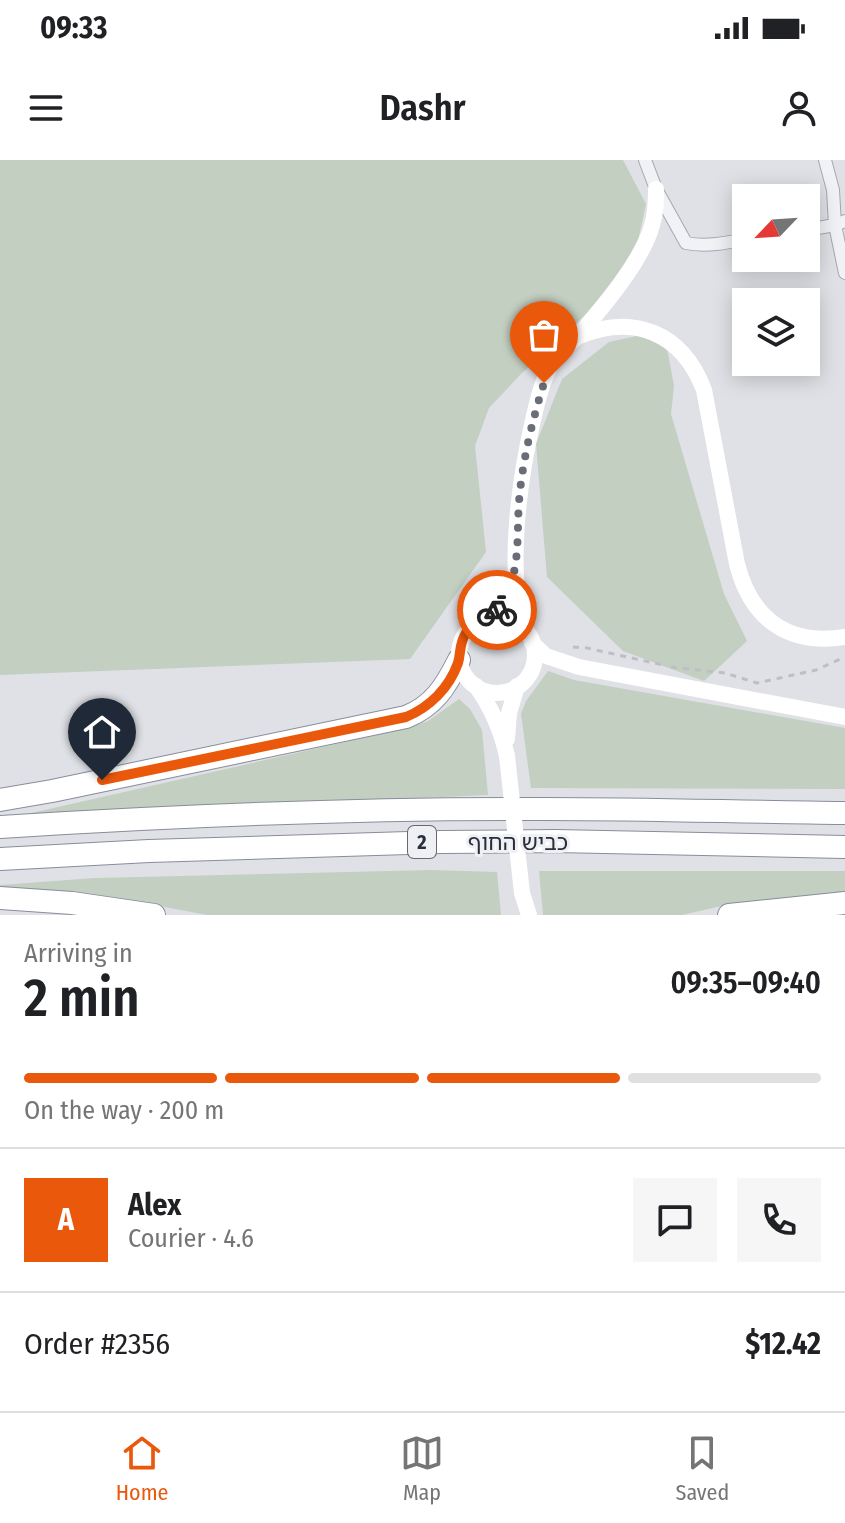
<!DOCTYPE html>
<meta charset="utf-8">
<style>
body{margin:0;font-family:"Fira Sans Condensed","Noto Sans Hebrew",sans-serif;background:#f6f6f6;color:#202124;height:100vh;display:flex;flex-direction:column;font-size:30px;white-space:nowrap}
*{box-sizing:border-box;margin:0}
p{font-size:26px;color:#757577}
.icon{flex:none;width:44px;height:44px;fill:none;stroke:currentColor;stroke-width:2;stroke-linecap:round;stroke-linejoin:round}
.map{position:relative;height:755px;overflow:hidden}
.sheet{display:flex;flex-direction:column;background:#fff;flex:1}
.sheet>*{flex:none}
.needle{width:52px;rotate:245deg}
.tools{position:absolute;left:732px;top:24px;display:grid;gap:16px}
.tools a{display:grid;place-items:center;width:88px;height:88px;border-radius:0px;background:#fff;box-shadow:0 4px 20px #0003;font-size:40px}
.pin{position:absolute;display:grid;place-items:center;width:68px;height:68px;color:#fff;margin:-82px -34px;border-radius:50% 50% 50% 0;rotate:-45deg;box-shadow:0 0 8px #0007}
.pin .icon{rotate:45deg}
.courier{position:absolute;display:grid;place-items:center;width:80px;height:80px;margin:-40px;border:6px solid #ea580c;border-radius:50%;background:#fff;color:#222;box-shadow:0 2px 10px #0007}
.summary em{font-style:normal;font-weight:600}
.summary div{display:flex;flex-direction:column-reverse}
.summary{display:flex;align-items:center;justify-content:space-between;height:136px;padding:0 24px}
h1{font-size:52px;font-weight:600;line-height:60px}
.bar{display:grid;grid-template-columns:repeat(4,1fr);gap:12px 8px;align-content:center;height:96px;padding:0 24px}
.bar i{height:10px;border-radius:6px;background:#e0e0e0}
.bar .selected{background:#ea580c}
.bar p{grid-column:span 4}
.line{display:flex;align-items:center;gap:20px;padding:0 24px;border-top:2px solid #e0e0e0}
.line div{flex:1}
.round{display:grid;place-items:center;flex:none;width:84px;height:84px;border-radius:0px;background:#f6f6f6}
.status{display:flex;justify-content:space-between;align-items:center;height:56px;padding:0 40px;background:#fff;direction:ltr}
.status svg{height:22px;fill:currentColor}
header{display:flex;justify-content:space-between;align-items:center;height:104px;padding:0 24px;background:#fff;font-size:36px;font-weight:600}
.tabs{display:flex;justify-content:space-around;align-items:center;height:112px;border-top:2px solid #e0e0e0;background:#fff;font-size:22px;color:#757577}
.tabs a{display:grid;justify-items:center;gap:4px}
.tabs .selected{color:#ea580c}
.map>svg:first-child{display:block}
</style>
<div class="status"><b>09:33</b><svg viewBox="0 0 49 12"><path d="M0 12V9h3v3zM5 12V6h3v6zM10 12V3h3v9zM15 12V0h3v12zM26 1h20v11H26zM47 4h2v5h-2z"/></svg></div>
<header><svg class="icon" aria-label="menu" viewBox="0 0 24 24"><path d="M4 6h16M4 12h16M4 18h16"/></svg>Dashr<svg class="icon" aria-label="person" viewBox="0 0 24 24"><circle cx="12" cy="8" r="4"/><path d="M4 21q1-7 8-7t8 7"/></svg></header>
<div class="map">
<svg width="845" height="755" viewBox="0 0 845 755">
<rect width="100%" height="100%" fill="#dfe1e6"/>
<!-- green -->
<g fill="#c3cfc1">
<polygon points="0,0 623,0 646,44 638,81 617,118 585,155 520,215 489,248 475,286 486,392 410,499 0,515"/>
<polygon points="646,174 667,188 674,226 671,254 724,434 747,481 704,521 623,491 547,417 536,284 562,219 609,182"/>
<polygon points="548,511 574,520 845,568 845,629 531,628 521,554 526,541"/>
<polygon points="459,539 470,549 482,570 488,635 18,656 407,568 428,561"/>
<polygon points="431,710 497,712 501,755 207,755 149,744 0,727 0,725 95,718"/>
<polygon points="539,711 845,711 845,734 717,747 682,755 543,755"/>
</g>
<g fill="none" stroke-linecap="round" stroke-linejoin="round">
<defs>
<g id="minor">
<path d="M645,0L656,29L686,83C706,87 726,83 746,79"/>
<polyline points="825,0 833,30 835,65 845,113"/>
<polyline points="806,70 835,65 845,61"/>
</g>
<g id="motorway">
<path d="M0,640L52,631L406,557C434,546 446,526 459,500"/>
<path d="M0,667C172,656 344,649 517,649C626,648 736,652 845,653"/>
<polyline points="0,699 149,691 441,682 555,681 845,687"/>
<polyline points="0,738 72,743 154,755"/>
<polyline points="729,755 845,743"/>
</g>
</defs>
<!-- minor casing -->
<use href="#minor" stroke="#a5a8b0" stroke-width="14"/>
<!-- motorway casing -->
<use href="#motorway" stroke="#888d9b" stroke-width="24"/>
<!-- path -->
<g stroke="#bdbfc5" stroke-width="3" stroke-dasharray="6 6" stroke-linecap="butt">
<polyline points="573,487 587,488 663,505"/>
<polyline points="671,507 725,513 757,523 816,510 845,497"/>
</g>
<!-- minor -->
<use href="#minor" stroke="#f1f2f5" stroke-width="12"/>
<!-- secondary -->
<g stroke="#fff" stroke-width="16">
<path d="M577,177C633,153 682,172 704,230L737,404C751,459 788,486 845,477"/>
<circle cx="497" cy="495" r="38"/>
<polyline points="490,458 504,440 513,416"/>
<path d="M526,471C505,416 520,316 533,260C538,239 543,215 556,197C563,189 571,183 578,176C602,148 643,100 652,65C656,53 656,41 656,29"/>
<polyline points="532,483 546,496 579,507 845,557"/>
<path d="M476,526C492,548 501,569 507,596"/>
<polyline points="507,579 509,553 517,526"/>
<polyline points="522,733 529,755"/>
</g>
<!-- motorway -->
<use href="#motorway" stroke="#fff" stroke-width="22"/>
<!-- secondary-bridge -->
<polyline stroke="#fff" stroke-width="16" points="507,596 522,733"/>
</g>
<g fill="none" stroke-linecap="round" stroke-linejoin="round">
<!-- done -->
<path stroke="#696d78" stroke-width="8" stroke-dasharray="0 14.4" d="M497,450C524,414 515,374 520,331C524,295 533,258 544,223"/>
<!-- route -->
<path stroke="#ea580c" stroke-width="10" d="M102,620L406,557C430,547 449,528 458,503C461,493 459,483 466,473C474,461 488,460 497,450"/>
</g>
<g text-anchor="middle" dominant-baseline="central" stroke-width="6" stroke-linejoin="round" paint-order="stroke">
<!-- shield labels -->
<rect fill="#eef0f4" stroke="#656873" stroke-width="2" x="408" y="666" width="28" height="32" rx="6"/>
<g font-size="20" font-weight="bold" fill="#2a2e3c">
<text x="422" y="682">2</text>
</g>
<!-- street labels -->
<g font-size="22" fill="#2a2e3c" stroke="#eef0f4">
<text x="518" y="682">כביש החוף</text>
</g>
</g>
</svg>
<div class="tools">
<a><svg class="needle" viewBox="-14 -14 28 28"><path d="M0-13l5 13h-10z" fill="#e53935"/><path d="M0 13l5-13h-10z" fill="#757577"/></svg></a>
<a><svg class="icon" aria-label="layers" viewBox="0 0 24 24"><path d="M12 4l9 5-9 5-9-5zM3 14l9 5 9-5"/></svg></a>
</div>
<div class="pin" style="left:544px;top:223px;background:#ea580c"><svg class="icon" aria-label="bag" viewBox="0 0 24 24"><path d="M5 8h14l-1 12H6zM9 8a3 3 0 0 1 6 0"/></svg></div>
<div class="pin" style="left:102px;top:620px;background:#1f2937"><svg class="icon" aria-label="home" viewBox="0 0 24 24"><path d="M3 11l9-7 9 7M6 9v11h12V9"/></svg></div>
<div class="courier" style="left:497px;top:450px"><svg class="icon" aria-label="bike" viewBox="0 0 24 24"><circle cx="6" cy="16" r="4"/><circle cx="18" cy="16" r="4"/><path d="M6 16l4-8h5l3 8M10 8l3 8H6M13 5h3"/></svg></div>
</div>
<section class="sheet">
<div class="summary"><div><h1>2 min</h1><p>Arriving in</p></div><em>09:35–09:40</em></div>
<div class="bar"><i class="selected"></i><i class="selected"></i><i class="selected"></i><i></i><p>On the way · 200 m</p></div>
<div class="line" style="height:144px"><b class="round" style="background:#ea580c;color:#fff">A</b><div><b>Alex</b><p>Courier · 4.6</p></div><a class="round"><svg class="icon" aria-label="chat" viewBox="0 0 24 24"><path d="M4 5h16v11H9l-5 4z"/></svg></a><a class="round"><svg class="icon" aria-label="phone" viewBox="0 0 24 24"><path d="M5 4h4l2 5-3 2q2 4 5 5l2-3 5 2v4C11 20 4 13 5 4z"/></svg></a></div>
<div class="line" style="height:104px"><div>Order #2356</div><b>$12.42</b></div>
</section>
<nav class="tabs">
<a class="selected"><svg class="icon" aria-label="home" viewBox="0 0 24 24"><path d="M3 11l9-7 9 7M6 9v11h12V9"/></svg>Home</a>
<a><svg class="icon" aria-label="map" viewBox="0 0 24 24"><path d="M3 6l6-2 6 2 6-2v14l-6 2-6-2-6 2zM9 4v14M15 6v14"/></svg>Map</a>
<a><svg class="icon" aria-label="saved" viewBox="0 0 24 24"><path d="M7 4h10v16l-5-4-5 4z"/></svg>Saved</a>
</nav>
